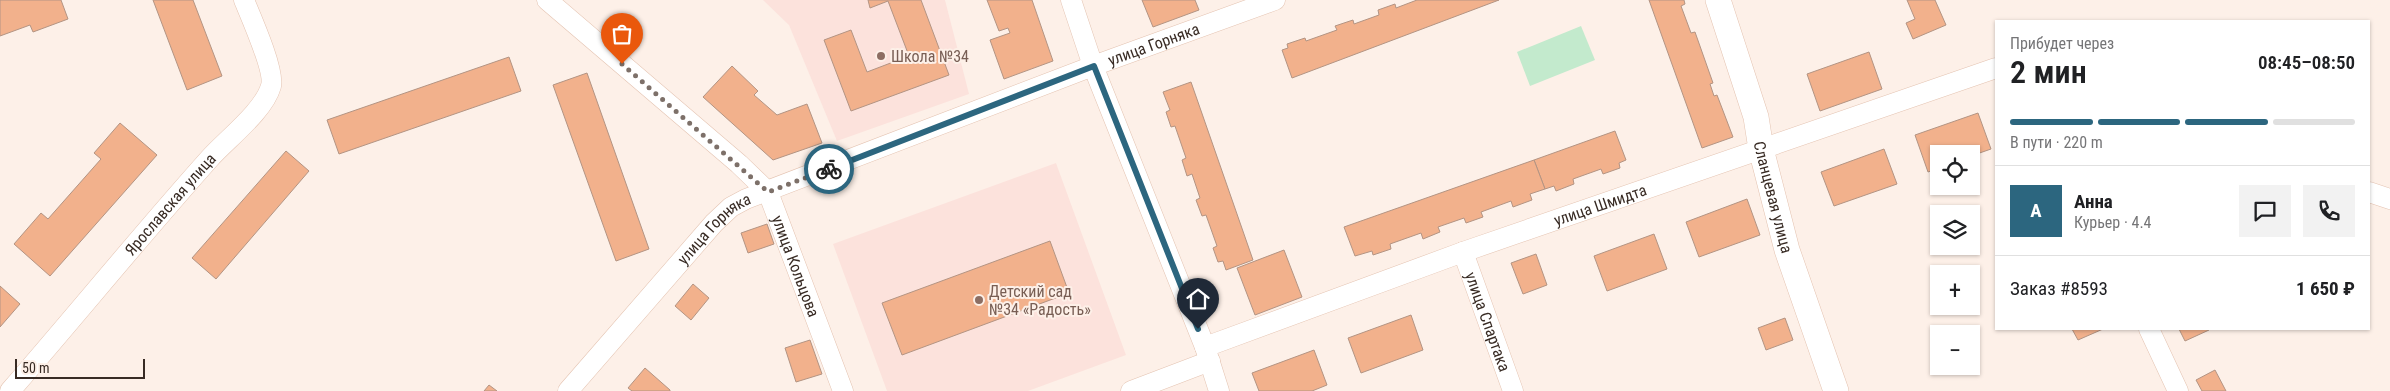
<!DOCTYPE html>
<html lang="ru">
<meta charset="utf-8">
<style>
body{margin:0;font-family:"Roboto Condensed",sans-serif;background:#f2f2f2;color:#202124;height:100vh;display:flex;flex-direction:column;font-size:19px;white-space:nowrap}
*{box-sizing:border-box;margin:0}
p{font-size:16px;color:#757577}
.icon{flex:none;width:28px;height:28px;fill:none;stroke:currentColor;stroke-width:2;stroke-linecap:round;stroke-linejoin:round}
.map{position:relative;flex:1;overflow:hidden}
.details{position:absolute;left:1995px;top:20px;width:375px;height:310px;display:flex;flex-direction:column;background:#fff;border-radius:0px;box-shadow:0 1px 4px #0004}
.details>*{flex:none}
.tools{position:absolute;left:1930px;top:145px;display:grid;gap:10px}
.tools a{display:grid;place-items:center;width:50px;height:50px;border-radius:0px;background:#fff;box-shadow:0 1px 4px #0004;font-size:25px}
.scale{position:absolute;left:15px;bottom:12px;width:130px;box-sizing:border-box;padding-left:5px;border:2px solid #382b24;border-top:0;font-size:14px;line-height:18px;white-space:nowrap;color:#382b24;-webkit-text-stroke:4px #fdf0e8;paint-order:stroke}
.pin{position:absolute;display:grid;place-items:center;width:42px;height:42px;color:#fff;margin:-51px -21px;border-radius:50% 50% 50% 0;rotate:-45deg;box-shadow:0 0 5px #0007}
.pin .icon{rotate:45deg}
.courier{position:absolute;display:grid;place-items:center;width:50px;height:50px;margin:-25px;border:4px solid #2c667f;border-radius:50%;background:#fff;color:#222;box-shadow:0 1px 6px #0007}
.overview em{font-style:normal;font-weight:600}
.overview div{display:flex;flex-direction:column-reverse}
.overview{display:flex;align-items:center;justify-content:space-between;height:85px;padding:0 15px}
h1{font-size:32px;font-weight:600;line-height:38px}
.bar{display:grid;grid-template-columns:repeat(4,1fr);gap:8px 5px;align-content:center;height:60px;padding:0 15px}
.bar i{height:6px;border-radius:4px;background:#e0e0e0}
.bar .on{background:#2c667f}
.bar p{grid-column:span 4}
.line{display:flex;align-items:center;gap:12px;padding:0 15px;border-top:1px solid #e0e0e0}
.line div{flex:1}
.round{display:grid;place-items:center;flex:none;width:52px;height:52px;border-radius:0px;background:#f2f2f2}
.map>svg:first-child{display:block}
</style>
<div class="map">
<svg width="2390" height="391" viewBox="0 0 2390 391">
<rect width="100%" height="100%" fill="#fdf0e8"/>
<!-- education -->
<g fill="#fce2dc">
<polygon points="763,0 945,0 969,94 837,141 789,25"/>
<polygon points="1056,163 1126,355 1028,391 887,391 833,244"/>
</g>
<!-- green -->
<polygon fill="#c3eacd" points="1581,26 1595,60 1530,86 1517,52"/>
<!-- building -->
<g fill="#f2b18c" stroke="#b39483">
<polygon points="0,0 61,0 68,19 33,32 30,25 0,36"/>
<polygon points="153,0 193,0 222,76 187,90"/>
<polygon points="868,0 921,0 949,75 851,111 824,40 851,30 867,72 909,56 888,1 870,8"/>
<polygon points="987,0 1032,0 1053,61 1004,79 990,40 1010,33 1008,28 999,31"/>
<polygon points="1142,0 1195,0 1199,10 1153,27"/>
<polygon points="1417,0 1499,0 1292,78 1282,50 1288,48 1287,44 1305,38 1306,41 1337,30 1335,26 1353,20 1354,24 1379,15 1378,10 1395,4 1396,8"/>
<polygon points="1649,0 1684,0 1685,4 1681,6 1691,33 1695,32 1713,83 1710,84 1714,96 1717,95 1733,137 1702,148"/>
<polygon points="1907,0 1935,0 1946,25 1913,39 1906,23 1915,19"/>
<polygon points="1869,52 1882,89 1820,111 1807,74"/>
<polygon points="509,57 521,91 339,154 327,120"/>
<polygon points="732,66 758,91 754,95 777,115 807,104 822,143 773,160 703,97"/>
<polygon points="587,73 649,249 616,261 553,85"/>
<polygon points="1191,82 1253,260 1226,270 1223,261 1218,262 1213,248 1217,246 1206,215 1202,216 1196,200 1200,198 1192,174 1187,176 1182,160 1186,158 1175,126 1171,127 1166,112 1170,110 1163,92"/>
<polygon points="1978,113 1991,149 1971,156 1971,154 1939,154 1939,168 1928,172 1915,135"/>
<polygon points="120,123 157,155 50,276 14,244 41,213 48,219 101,159 94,153"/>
<polygon points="1615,131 1626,160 1619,163 1620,168 1603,174 1601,169 1573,179 1574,184 1556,191 1554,186 1545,189 1534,160"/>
<polygon points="1884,149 1897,184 1834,206 1821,172"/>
<polygon points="286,151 309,171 216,279 192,258"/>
<polygon points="1534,160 1545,189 1530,194 1532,200 1513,207 1511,201 1481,212 1483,217 1466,223 1464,218 1438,227 1440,232 1423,239 1421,233 1390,244 1391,249 1373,255 1372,251 1355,256 1344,227"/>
<polygon points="1747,199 1760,235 1699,257 1686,222"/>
<polygon points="767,224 774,244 748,253 741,233"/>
<polygon points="1654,234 1667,269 1607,291 1594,256"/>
<polygon points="1050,241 1069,293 902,355 882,303"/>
<polygon points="1284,250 1302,297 1255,315 1237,268"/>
<polygon points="1536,254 1547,285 1523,294 1511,263"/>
<polygon points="693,284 709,298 691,320 675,306"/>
<polygon points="0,286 20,304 0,327"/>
<polygon points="1411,315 1423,350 1361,373 1348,338"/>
<polygon points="1785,318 1793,340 1766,350 1758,328"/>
<polygon points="2072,329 2103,329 2078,340"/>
<polygon points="2179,329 2208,329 2209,330 2185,341"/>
<polygon points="810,340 822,374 796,382 785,348"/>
<polygon points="1314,350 1327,385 1312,391 1259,391 1252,373"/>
<polygon points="645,368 670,390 670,391 632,391 628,388"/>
<polygon points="2215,370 2226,391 2202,391 2196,380"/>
<polygon points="489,385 497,391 484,391"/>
</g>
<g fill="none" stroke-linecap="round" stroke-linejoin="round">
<defs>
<g id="minor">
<path id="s1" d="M547,0L739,164L768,192L843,391"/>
<polyline points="1071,0 1093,66 1205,347 1219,391"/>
<polyline points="2369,192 2390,199"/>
<path id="s2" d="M1463,252L1513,391"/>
<polyline points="2149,329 2178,391"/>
<path id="s3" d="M1205,347L1463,252L1996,68"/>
<path id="s4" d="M10,391C77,314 142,234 210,158C227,139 264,111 271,86C275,71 251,17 244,0"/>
<path id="s5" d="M568,391L714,223L731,207L746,199L1093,66L1275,0"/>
<polyline points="1131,391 1210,361"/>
</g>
<g id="major">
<path id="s6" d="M1718,0L1756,117L1761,149L1787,250L1836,391"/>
</g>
</defs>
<!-- minor casing -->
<use href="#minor" stroke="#e4c3b1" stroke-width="21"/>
<!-- major casing -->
<use href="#major" stroke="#e4c3b1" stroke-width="26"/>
<!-- minor -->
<use href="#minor" stroke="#fff" stroke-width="20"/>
<!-- major -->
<use href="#major" stroke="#fff" stroke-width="25"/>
</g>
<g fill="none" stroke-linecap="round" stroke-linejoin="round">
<!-- done -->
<polyline stroke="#7d7069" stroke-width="5" stroke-dasharray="0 9" points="622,64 768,192 829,169"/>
<!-- route -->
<polyline stroke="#2c667f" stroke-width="6" points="829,169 1094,66 1198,329"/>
</g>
<!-- markers -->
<g fill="#8d6e63" stroke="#fdf0e8" stroke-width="2">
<circle cx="881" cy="56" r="5"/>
<circle cx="979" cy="300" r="5"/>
</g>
<g text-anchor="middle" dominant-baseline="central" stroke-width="4" stroke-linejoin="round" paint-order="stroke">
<!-- street labels -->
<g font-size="16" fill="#382b24" stroke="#fdf0e8">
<text stroke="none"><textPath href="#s5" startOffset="699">улица Горняка</textPath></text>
<text stroke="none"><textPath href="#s6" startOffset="205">Сланцевая улица</textPath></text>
<text stroke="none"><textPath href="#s4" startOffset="246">Ярославская улица</textPath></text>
<text stroke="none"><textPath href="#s3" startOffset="420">улица Шмидта</textPath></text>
<text stroke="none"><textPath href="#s5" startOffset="219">улица Горняка</textPath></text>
<text stroke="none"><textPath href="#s1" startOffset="372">улица Кольцова</textPath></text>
<text stroke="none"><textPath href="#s2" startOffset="74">улица Спартака</textPath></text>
</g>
<!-- education labels -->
<g font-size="16" fill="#785e54" stroke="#fdf0e8" text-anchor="start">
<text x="891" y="56">Школа №34</text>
<text x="989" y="291">Детский сад<tspan x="989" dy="18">№34 «Радость»</tspan></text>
</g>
</g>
</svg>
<div class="tools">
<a><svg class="icon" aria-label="locate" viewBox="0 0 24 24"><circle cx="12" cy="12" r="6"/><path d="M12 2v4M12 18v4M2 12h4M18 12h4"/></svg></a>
<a><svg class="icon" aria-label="layers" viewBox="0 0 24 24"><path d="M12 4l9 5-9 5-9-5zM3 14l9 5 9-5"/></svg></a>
<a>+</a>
<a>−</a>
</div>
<div class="scale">50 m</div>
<div class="pin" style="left:622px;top:64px;background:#ea580c"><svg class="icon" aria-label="bag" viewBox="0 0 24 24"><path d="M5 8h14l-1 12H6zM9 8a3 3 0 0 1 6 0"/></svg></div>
<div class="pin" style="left:1198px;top:329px;background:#1f2937"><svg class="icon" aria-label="home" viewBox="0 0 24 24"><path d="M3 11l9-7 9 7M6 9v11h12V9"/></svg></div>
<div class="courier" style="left:829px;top:169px"><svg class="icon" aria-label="bike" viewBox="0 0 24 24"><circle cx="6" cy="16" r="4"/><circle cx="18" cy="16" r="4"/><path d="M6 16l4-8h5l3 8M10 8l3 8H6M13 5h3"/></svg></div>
<section class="details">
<div class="overview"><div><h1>2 мин</h1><p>Прибудет через</p></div><em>08:45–08:50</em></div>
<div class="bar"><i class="on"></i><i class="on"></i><i class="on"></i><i></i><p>В пути · 220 m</p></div>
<div class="line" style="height:90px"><b class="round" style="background:#2c667f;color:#fff">А</b><div><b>Анна</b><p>Курьер · 4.4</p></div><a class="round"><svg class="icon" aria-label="chat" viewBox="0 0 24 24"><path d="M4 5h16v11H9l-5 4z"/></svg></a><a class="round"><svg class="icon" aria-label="phone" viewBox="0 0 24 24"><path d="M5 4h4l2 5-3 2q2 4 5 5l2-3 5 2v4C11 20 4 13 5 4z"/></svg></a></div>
<div class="line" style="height:65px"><div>Заказ #8593</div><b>1 650 ₽</b></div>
</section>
</div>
